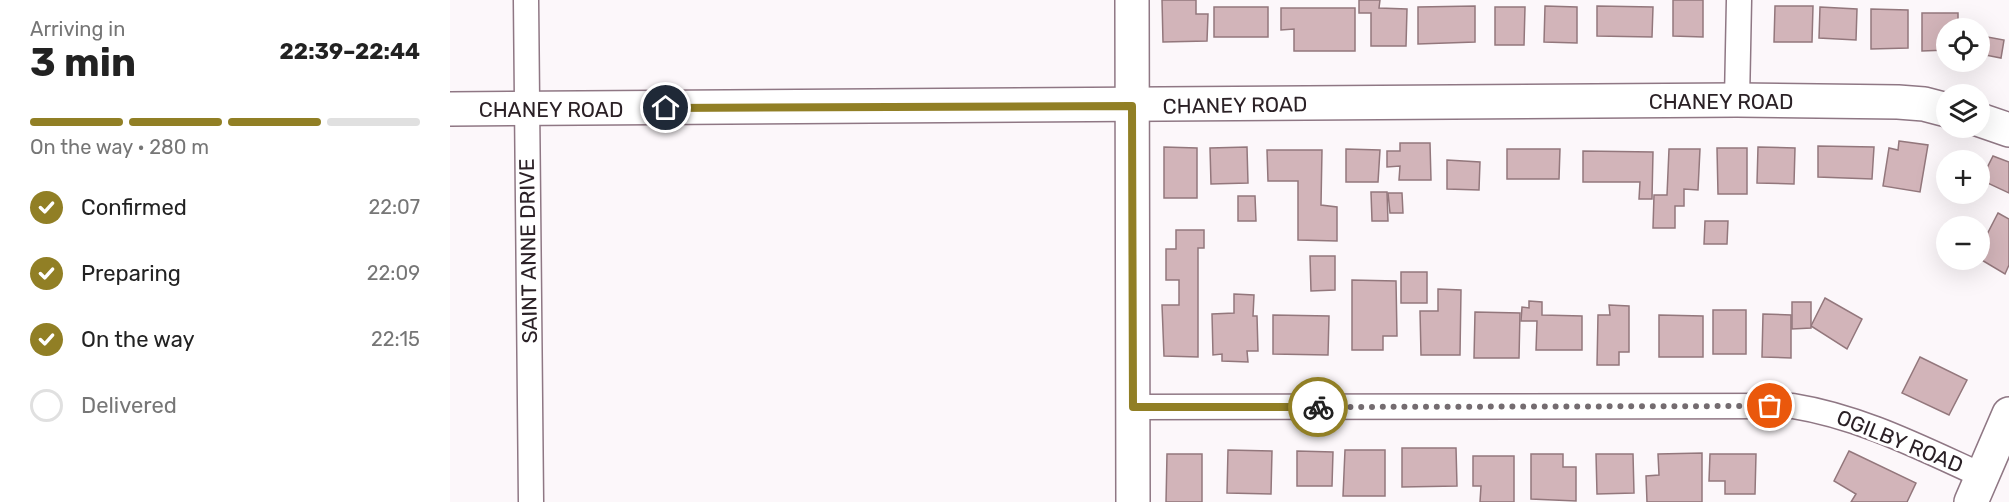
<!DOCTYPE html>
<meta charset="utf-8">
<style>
body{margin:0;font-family:Rubik,sans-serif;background:#f2f2f2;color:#222;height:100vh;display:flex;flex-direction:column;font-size:22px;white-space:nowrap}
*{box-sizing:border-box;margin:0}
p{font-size:20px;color:#767676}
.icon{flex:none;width:33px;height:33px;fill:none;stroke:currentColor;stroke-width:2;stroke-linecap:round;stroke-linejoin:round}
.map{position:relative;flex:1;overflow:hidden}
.details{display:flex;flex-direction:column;background:#fff;width:450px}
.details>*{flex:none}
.tools{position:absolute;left:1486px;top:18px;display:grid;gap:12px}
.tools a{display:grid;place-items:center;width:54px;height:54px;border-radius:50%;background:#fff;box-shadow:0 6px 24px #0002;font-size:30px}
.pin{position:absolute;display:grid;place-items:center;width:51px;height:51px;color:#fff;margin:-26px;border:3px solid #fff;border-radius:50%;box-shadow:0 2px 6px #0007}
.courier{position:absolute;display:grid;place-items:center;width:60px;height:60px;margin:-30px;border:4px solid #917f25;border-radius:50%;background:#fff;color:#222;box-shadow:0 2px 8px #0007}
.head em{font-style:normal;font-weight:700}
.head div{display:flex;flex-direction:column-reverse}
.head{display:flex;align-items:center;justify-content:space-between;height:102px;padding:0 30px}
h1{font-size:39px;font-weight:700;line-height:45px}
.bar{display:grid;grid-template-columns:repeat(4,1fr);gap:9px 6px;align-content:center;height:72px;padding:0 30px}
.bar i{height:8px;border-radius:4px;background:#e0e0e0}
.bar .selected{background:#917f25}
.bar p{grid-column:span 4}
ol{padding:0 30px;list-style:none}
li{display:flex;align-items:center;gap:18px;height:66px}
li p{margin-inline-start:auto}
li .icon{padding:6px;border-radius:50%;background:#917f25;color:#fff;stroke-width:4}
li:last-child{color:#767676}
li i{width:33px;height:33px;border:3px solid #e0e0e0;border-radius:50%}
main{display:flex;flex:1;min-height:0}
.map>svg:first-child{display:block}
</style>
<main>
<section class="details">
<div class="head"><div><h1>3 min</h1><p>Arriving in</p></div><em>22:39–22:44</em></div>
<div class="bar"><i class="selected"></i><i class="selected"></i><i class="selected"></i><i></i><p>On the way · 280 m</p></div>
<ol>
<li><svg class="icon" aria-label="check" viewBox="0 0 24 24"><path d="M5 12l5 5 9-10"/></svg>Confirmed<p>22:07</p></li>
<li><svg class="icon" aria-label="check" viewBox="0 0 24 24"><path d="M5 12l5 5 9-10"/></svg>Preparing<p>22:09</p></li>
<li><svg class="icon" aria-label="check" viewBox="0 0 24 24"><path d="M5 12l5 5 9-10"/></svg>On the way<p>22:15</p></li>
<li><i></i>Delivered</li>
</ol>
</section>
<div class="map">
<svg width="1559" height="502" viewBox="0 0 1559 502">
<rect width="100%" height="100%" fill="#fcf7fa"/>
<!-- building -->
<g fill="#d2b4b9" stroke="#93777c" stroke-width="1.5">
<polygon points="712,0 746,0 746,14 758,14 757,41 713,42"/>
<polygon points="909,0 930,0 929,8 957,9 956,46 921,46 921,13 909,13"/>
<polygon points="1223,0 1253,0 1253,37 1223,36"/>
<polygon points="1025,6 1025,42 968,44 968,7"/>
<polygon points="1095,6 1127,7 1127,43 1094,42"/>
<polygon points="1147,6 1203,7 1202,37 1147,36"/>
<polygon points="1325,6 1363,6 1362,42 1324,42"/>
<rect x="764" y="7" width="54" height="30"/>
<polygon points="1045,7 1075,7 1074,45 1045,45"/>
<polygon points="1370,7 1407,9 1406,40 1369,38"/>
<polygon points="831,8 905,8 905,51 844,51 844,29 831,30"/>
<polygon points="1421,9 1458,10 1458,48 1421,49"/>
<polygon points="1472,13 1508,13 1508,28 1497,28 1497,50 1472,51"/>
<polygon points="1532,36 1554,40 1551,58 1530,54"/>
<polygon points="1449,141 1478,145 1470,192 1433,186 1439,148 1448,150"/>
<polygon points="950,143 980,143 981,180 949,180 950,166 937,167 937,151 950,151"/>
<polygon points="1368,146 1424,147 1422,179 1368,177"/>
<polygon points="714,147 747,148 747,198 714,198"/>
<polygon points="797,147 798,183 761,184 760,148"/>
<polygon points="1308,147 1345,148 1344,184 1307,183"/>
<polygon points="1267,148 1297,148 1297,194 1268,194"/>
<polygon points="896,149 930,150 928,182 896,182"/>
<polygon points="1057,149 1110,149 1109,179 1057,179"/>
<polygon points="1219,149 1250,149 1248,190 1234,189 1234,206 1225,206 1225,228 1203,228 1204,195 1217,195"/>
<polygon points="817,150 872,150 871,205 887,207 887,241 848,240 848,181 818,181"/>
<polygon points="1133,151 1203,152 1202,199 1189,199 1190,182 1133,182"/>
<polygon points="1543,156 1559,162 1559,193 1531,180"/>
<polygon points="997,160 1030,162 1029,190 997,189"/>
<polygon points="921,192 937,192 938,221 922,221"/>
<polygon points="938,193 952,193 953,213 940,213"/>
<polygon points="788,196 805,196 806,221 788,221"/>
<polygon points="1548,213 1559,219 1559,265 1555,274 1530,259 1530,248"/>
<polygon points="1255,221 1278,221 1277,244 1254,244"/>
<polygon points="726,230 754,230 754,248 748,248 748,357 714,356 712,305 729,305 729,280 716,280 716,249 726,249"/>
<polygon points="860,256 885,256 885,290 861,291"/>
<rect x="951" y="272" width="26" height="31"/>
<polygon points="902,280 946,281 947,336 933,336 933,350 902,350"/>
<polygon points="988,289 1011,290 1010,355 971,355 970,311 988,311"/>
<polygon points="784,294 804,295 803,316 807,316 808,351 797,351 798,362 772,361 772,354 763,355 762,314 784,313"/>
<polygon points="1375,298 1412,319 1397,349 1361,326"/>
<polygon points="1079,301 1092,302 1092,315 1132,316 1132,350 1086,350 1087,321 1071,321 1072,307 1079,308"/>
<polygon points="1342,302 1361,302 1361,328 1342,329"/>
<polygon points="1159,305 1179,306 1179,352 1169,352 1169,365 1147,365 1148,315 1160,315"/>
<rect x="1263" y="310" width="33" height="44"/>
<polygon points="1025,312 1070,313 1069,358 1024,358"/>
<polygon points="1313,314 1341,315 1341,358 1312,357"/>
<polygon points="823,315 879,316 878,355 823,354"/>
<polygon points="1209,315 1253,316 1253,357 1209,357"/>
<polygon points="1470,357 1517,380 1499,415 1452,393"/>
<polygon points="952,448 1006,448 1007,486 952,487"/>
<polygon points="778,450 822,451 821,494 777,493"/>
<polygon points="895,450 935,450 935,496 893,496"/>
<polygon points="847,451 883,452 882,486 847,486"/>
<polygon points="1399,451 1466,483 1457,502 1401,502 1406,494 1384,481"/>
<polygon points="1252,453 1252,502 1197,502 1196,476 1209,475 1208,454"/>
<polygon points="717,454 752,454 752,502 716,502"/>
<polygon points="1081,454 1113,454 1113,467 1126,467 1126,501 1081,499"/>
<polygon points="1146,454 1183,454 1184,493 1147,494"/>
<polygon points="1260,454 1306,454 1305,494 1275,494 1275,481 1259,481"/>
<polygon points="1023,456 1064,456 1064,502 1030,502 1031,486 1023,486"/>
</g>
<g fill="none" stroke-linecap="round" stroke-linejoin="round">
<defs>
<g id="street">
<polyline points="76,0 81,502"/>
<polyline points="1287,100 1289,0"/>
<path d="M683,407L1343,406C1411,417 1471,448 1533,476"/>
</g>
<g id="secondary">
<polyline points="682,0 683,502"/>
<polyline points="0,109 1287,100 1448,102 1474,104 1497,110"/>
<polyline points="1530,120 1559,130"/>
<polyline points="1521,502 1559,414"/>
</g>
</defs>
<!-- street casing -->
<use href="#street" stroke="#8f7784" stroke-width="27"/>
<!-- secondary casing -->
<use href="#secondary" stroke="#8f7784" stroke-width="36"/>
<!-- street -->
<use href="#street" stroke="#fff" stroke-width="24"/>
<!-- secondary -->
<use href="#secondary" stroke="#fff" stroke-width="33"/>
</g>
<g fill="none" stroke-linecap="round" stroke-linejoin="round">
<!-- done -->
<polyline stroke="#746c70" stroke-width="6" stroke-dasharray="0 10.8" points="868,407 1320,406"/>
<!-- route -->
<polyline stroke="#917f25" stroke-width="8" points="216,108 682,106 683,407 868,407"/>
</g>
<g text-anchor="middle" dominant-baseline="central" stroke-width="6" stroke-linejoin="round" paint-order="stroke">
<!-- street labels -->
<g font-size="21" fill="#2b2126" stroke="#fff">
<text x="1271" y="101">CHANEY ROAD</text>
<text transform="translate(785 105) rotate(-1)">CHANEY ROAD</text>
<text x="101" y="109">CHANEY ROAD</text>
<text transform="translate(78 251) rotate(-91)">SAINT ANNE DRIVE</text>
<text transform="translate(1450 441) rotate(22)">OGILBY ROAD</text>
</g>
</g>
</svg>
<div class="tools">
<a><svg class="icon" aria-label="locate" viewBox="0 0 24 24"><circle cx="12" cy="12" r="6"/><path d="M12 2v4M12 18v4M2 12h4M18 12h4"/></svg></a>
<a><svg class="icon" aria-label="layers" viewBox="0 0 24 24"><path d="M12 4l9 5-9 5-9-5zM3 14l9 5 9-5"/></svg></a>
<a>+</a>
<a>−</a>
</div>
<div class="pin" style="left:1320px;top:406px;background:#ea580c"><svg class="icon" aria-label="bag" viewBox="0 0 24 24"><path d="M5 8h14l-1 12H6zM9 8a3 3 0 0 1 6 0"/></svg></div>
<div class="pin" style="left:216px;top:108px;background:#1f2937"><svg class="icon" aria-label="home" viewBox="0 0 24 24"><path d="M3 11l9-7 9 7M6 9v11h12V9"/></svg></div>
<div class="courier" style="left:868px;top:407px"><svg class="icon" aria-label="bike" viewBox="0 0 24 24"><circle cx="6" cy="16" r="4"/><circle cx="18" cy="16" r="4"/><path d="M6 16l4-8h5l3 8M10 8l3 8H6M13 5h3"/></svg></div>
</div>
</main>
